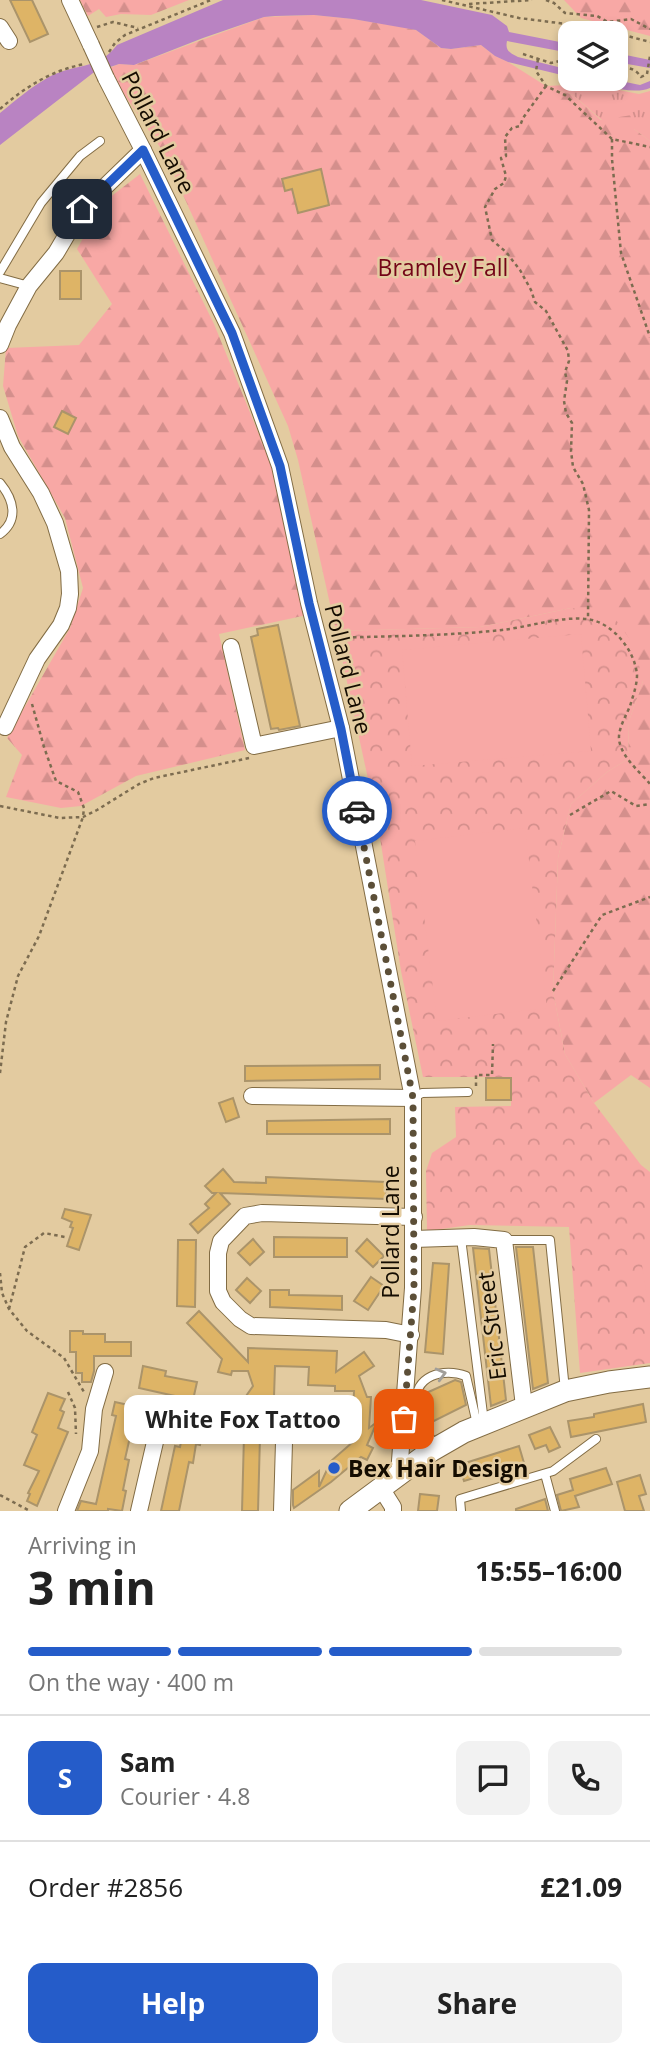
<!DOCTYPE html>
<meta charset="utf-8">
<style>
body{margin:0;font-family:"Open Sans",sans-serif;background:#f2f2f2;color:#222;height:100vh;display:flex;flex-direction:column;font-size:26px;white-space:nowrap}
*{box-sizing:border-box;margin:0}
p{font-size:23px;color:#767676}
.icon{flex:none;width:38px;height:38px;fill:none;stroke:currentColor;stroke-width:2;stroke-linecap:round;stroke-linejoin:round}
.map{position:relative;height:1511px;overflow:hidden}
.sheet{display:flex;flex-direction:column;background:#fff;flex:1}
.sheet>*{flex:none}
.tools{position:absolute;left:558px;top:21px;display:grid;gap:14px}
.tools a{display:grid;place-items:center;width:70px;height:70px;border-radius:14px;background:#fff;box-shadow:0 4px 10px #0003;font-size:35px}
.pin{position:absolute;display:grid;place-items:center;width:60px;height:60px;color:#fff;margin:-30px;border-radius:14px;box-shadow:0 4px 10px #0006}
.courier{position:absolute;display:grid;place-items:center;width:70px;height:70px;margin:-35px;border:5px solid #255cc9;border-radius:50%;background:#fff;color:#222;box-shadow:0 2px 9px #0007}
.bubble{position:absolute;height:49px;border-radius:14px;background:#fff;box-shadow:0 4px 10px #0003;font-size:23px;font-weight:700;line-height:49px;text-align:center}
.overview em{font-style:normal;font-weight:700}
.overview div{display:flex;flex-direction:column-reverse}
.overview{display:flex;align-items:center;justify-content:space-between;height:119px;padding:0 28px}
h1{font-size:46px;font-weight:700;line-height:52px}
.bar{display:grid;grid-template-columns:repeat(4,1fr);gap:10px 7px;align-content:center;height:84px;padding:0 28px}
.bar i{height:9px;border-radius:5px;background:#e0e0e0}
.bar .active{background:#255cc9}
.bar p{grid-column:span 4}
.line{display:flex;align-items:center;gap:18px;padding:0 28px;border-top:2px solid #e0e0e0}
.line div{flex:1}
.round{display:grid;place-items:center;flex:none;width:74px;height:74px;border-radius:14px;background:#f2f2f2}
.button{display:flex;gap:14px;margin-top:auto;padding:14px 28px}
.button a{flex:1;height:80px;border-radius:14px;background:#255cc9;color:#fff;font-size:28px;font-weight:700;line-height:80px;text-align:center}
.button a+a{background:#f2f2f2;color:#222}
.map>svg:first-child{display:block}
</style>
<div class="map">
<svg width="650" height="1511" viewBox="0 0 650 1511">
<defs>
<pattern id="grass-tufts" width="24" height="20" patternUnits="userSpaceOnUse" patternTransform="scale(1.75)"><rect width="24" height="20" fill="#f8a8a5"/><path d="M3 7l-1-3M5 7V3M7 7l1-3M15 17l-1-3M17 17v-4M19 17l1-3" fill="none" stroke="#d48f8c"/></pattern>
<pattern id="forest-firs" width="22" height="20" patternUnits="userSpaceOnUse" patternTransform="scale(1.75)"><rect width="22" height="20" fill="#f8a8a5"/><path d="M5 1l3.5 6h-7zM16 11l3.5 6h-7z" fill="#d48f8c"/></pattern>
<pattern id="park-crowns" width="20" height="18" patternUnits="userSpaceOnUse" patternTransform="scale(1.75)"><rect width="20" height="18" fill="#f8a8a5"/><path d="M2 6a3 3 0 1 1 6 0M12 15a3 3 0 1 1 6 0" fill="none" stroke="#d48f8c"/></pattern>
</defs>
<rect width="100%" height="100%" fill="#e3cba0"/>
<!-- grass -->
<polygon fill="url(#grass-tufts)" points="588,84 639,94 650,91 650,141 634,129 602,120 573,95 546,86"/>
<!-- forest -->
<g fill="url(#forest-firs)">
<polygon points="80,0 189,0 151,15 121,14 106,17 99,9 88,16"/>
<polygon points="564,0 650,0 650,36 581,18"/>
<polygon points="314,15 353,19 402,27 416,30 441,48 451,49 481,45 495,56 508,62 546,86 573,95 601,120 632,115 634,129 650,141 650,1088 631,1075 594,1103 565,1054 553,991 558,858 571,804 607,772 628,759 629,721 643,681 571,608 480,627 336,631 298,460 288,426 164,153 107,69 119,64 134,65 264,17"/>
<polygon points="140,174 214,324 271,464 307,615 219,634 245,750 136,776 81,806 61,808 6,797 22,755 7,738 70,628 83,588 65,518 18,436 3,386 6,348 79,345 112,304 77,249 95,217 109,198"/>
</g>
<!-- park -->
<polygon fill="url(#park-crowns)" points="571,608 611,613 634,645 643,681 629,721 628,759 607,772 571,804 558,858 553,991 565,1054 594,1103 641,1165 650,1172 650,1363 580,1373 569,1227 470,1225 427,1231 426,1171 432,1153 456,1137 455,1107 511,1106 511,1077 423,1077 401,971 378,825 336,631 480,627"/>
<!-- garden -->
<g fill="#f8a8a5">
<polygon points="581,634 591,751 412,766 402,650"/>
<polygon points="525,828 547,1008 437,1021 415,841"/>
<polygon points="650,1263 650,1316 642,1265"/>
</g>
<!-- water -->
<g fill="#b983c2">
<path d="M223,0H421L492,15L507,26L509,32L570,44V53L507,41C505,50 509,53 518,57L570,70V77L508,62L495,56L481,45L451,49L441,48L416,30L353,19L314,15L275,16L264,17L203,38L134,65L119,64L93,73L0,145V113C16,100 31,87 49,77C75,63 97,71 117,45Z"/>
<polygon points="616,53 650,60 650,68 616,62"/>
<path d="M579,79H611L640,85L650,81V88C631,96 599,83 579,79Z"/>
</g>
<!-- building -->
<g fill="#deb466" stroke="#ab946a" stroke-width="2">
<polygon points="10,0 32,0 48,34 30,42"/>
<polygon points="321,169 329,205 298,213 292,189 285,191 282,179"/>
<rect x="60" y="271" width="21" height="28"/>
<polygon points="62,411 76,418 68,434 54,427"/>
<polygon points="278,625 300,726 279,730 278,728 271,729 251,637 258,635 257,629"/>
<polygon points="380,1065 380,1079 245,1081 245,1066"/>
<rect x="486" y="1078" width="25" height="22"/>
<polygon points="233,1098 239,1117 226,1122 219,1103"/>
<polygon points="390,1119 390,1134 267,1134 267,1121"/>
<polygon points="223,1169 234,1182 266,1183 266,1177 386,1182 386,1199 220,1193 230,1204 198,1233 190,1224 209,1208 205,1204 216,1193 212,1193 205,1186"/>
<polygon points="65,1209 91,1215 79,1250 67,1246 73,1228 70,1227 72,1222 62,1218"/>
<polygon points="274,1237 347,1238 347,1257 274,1257"/>
<polygon points="253,1239 264,1252 250,1265 238,1253"/>
<polygon points="367,1239 384,1256 373,1267 356,1251"/>
<polygon points="178,1240 196,1240 195,1307 177,1306"/>
<polygon points="516,1247 533,1247 548,1383 533,1389"/>
<polygon points="473,1248 489,1249 506,1400 491,1406"/>
<polygon points="433,1263 449,1264 443,1354 425,1352"/>
<polygon points="371,1277 384,1286 368,1310 354,1301"/>
<polygon points="247,1278 261,1291 250,1303 236,1290"/>
<polygon points="270,1290 289,1290 289,1295 342,1296 342,1310 270,1307"/>
<polygon points="199,1311 248,1362 248,1348 337,1351 336,1372 364,1352 374,1366 359,1376 367,1397 371,1397 369,1428 377,1422 367,1445 373,1448 367,1460 361,1457 331,1482 294,1508 293,1505 293,1490 319,1471 319,1487 331,1461 354,1441 340,1441 353,1415 354,1391 335,1391 335,1386 308,1385 309,1367 275,1366 274,1397 298,1398 298,1415 260,1413 249,1429 235,1419 243,1408 239,1406 253,1386 248,1371 232,1371 231,1375 218,1372 222,1359 187,1323"/>
<polygon points="70,1331 83,1331 83,1334 105,1334 105,1342 131,1342 131,1356 94,1356 94,1371 91,1382 82,1382 82,1373 76,1373 76,1352 70,1352"/>
<polygon points="143,1366 166,1371 165,1376 197,1382 193,1400 139,1388"/>
<polygon points="455,1380 461,1382 466,1405 432,1422 424,1407 424,1394"/>
<polygon points="48,1393 65,1399 60,1410 64,1412 58,1428 68,1432 37,1506 27,1501 30,1494 28,1493 39,1471 24,1465 37,1435 32,1432"/>
<polygon points="115,1402 133,1406 128,1427 132,1428 125,1459 129,1460 123,1490 126,1491 122,1511 108,1509 108,1511 77,1511 81,1501 96,1504 116,1416 112,1415"/>
<polygon points="643,1404 646,1422 571,1437 568,1421 594,1417 594,1414"/>
<polygon points="186,1417 205,1421 200,1445 196,1444 193,1463 189,1462 179,1511 161,1511 175,1446 180,1447"/>
<rect x="302" y="1417" width="17" height="24"/>
<polygon points="550,1427 560,1447 549,1452 546,1445 535,1449 529,1435"/>
<polygon points="244,1435 260,1436 258,1511 242,1511"/>
<polygon points="519,1446 524,1463 464,1481 459,1465"/>
<polygon points="606,1468 612,1484 575,1496 579,1507 561,1511 557,1495 573,1490 570,1479"/>
<polygon points="640,1475 646,1494 639,1496 644,1511 625,1511 617,1482"/>
<polygon points="420,1494 439,1496 437,1511 418,1511"/>
<polygon points="545,1499 548,1511 516,1511 516,1509"/>
</g>
<g fill="none" stroke-linecap="round" stroke-linejoin="round">
<defs>
<g id="lane">
<polyline points="0,272 41,203 80,156 100,141"/>
<polyline points="0,278 29,286"/>
<path d="M0,483C14,500 19,520 0,534"/>
<polyline points="413,1098 422,1093 468,1092"/>
<polyline points="461,1238 484,1422"/>
<polyline points="504,1240 550,1240 565,1390"/>
<path d="M435,1446C427,1433 419,1420 417,1405C412,1376 444,1367 466,1376L477,1424"/>
<polyline points="545,1474 555,1511"/>
<polyline points="461,1511 460,1499 553,1471 596,1439"/>
</g>
<g id="street">
<polyline points="70,0 91,45"/>
<polyline points="0,27 9,41"/>
<polyline points="106,78 143,150 232,333 280,466 309,603 341,728 413,1098 413,1288 399,1474"/>
<polyline points="0,345 8,325 29,286 56,253 82,209 143,150"/>
<polyline points="0,418 12,447 41,493 55,523 69,571 70,594 68,608 61,625 37,659 5,727"/>
<polyline points="231,647 254,746 341,728"/>
<polyline points="252,1096 413,1098"/>
<polyline points="414,1239 474,1237 504,1240 524,1406"/>
<polyline points="411,1335 386,1330 251,1326 240,1319 223,1302 218,1291 218,1253 221,1241 245,1216 262,1213 414,1217"/>
<polyline points="381,1488 393,1507 393,1511"/>
<polyline points="66,1511 90,1451 94,1409 105,1372"/>
<polyline points="139,1511 161,1416"/>
<polyline points="282,1511 284,1442"/>
</g>
<polyline id="secondary" points="350,1511 431,1451 464,1432 565,1391 609,1382 650,1377"/>
</defs>
<!-- lane casing -->
<use href="#lane" stroke="#826c44" stroke-width="10"/>
<!-- street casing -->
<use href="#street" stroke="#826c44" stroke-width="18"/>
<!-- secondary casing -->
<use href="#secondary" stroke="#826c44" stroke-width="23"/>
<!-- path -->
<g stroke="#7c6c50" stroke-width="2.5" stroke-dasharray="3.5 3.5" stroke-linecap="butt">
<polyline points="442,0 519,18 590,27 615,33"/>
<polyline points="546,0 554,3 565,13 597,16 608,22 631,19 650,29"/>
<polyline points="469,4 532,0"/>
<polyline points="564,26 569,36 565,60"/>
<polyline points="97,27 113,22 138,28"/>
<polyline points="616,33 650,42"/>
<polyline points="109,52 115,43 125,35 211,0"/>
<polyline points="523,54 551,63 565,60 570,61"/>
<polyline points="538,59 536,71 546,86 565,95 612,139 650,147"/>
<path d="M616,70C627,67 634,67 641,77L647,74L650,56"/>
<polyline points="546,86 523,118 520,126 512,128 505,137 506,156 501,158 506,176 504,183 495,189 485,207 492,240 506,252 520,270 531,290 535,302 546,311 568,351 569,361 565,372 567,381 564,401 566,413 572,423 571,451 573,467 583,484 589,510 588,619"/>
<path d="M0,109C25,87 52,70 85,64"/>
<polyline points="612,139 612,159 621,253 650,337"/>
<path d="M332,638C389,636 446,636 502,630C528,627 562,616 587,619C612,622 635,650 637,675C637,685 633,696 630,706C626,716 620,725 619,736C618,754 639,771 650,784"/>
<polyline points="0,806 60,818 83,817 97,810 139,784 154,778 249,758"/>
<polyline points="570,815 611,791 636,806 650,804"/>
<polyline points="553,991 602,915 650,897"/>
<polyline points="0,1073 6,1022 18,976 39,936 83,817 84,808 78,792 56,781 44,747 32,704"/>
<polyline points="476,1086 476,1075 492,1075 493,1044"/>
<polyline points="0,1273 2,1293 9,1309 27,1331 64,1358 84,1392"/>
<polyline points="9,1309 25,1247 44,1233 65,1237"/>
<polyline points="68,1392 75,1408 76,1434"/>
<polyline points="0,1495 30,1511"/>
</g>
<!-- lane -->
<use href="#lane" stroke="#fff" stroke-width="8"/>
<!-- street -->
<use href="#street" stroke="#fff" stroke-width="16"/>
<!-- secondary -->
<use href="#secondary" stroke="#fff" stroke-width="21"/>
<defs>
<polyline id="street-bridge" points="91,45 106,78"/>
</defs>
<!-- street-bridge casing -->
<use href="#street-bridge" stroke="#826c44" stroke-width="18" stroke-linecap="butt"/>
<!-- street-bridge -->
<use href="#street-bridge" stroke="#fff" stroke-width="16"/>
</g>
<!-- one-way arrows -->
<defs><path id="oneway-chevron" d="M-2-3.5L2.5 0L-2 3.5" fill="none" stroke-width="1.6" stroke-linecap="round" stroke-linejoin="round" transform="scale(1.75)"/></defs>
<use stroke="#a19e99" href="#oneway-chevron" transform="translate(441 1374) rotate(-15)"/>
<g fill="none" stroke-linecap="round" stroke-linejoin="round">
<!-- done -->
<polyline stroke="#5c4f38" stroke-width="7" stroke-dasharray="0 12.6" points="357,811 413,1098 414,1288 404,1419"/>
<!-- route -->
<polyline stroke="#255cc9" stroke-width="9" points="82,209 143,150 232,333 280,466 309,603 341,729 357,811"/>
</g>
<!-- markers -->
<circle fill="#255cc9" stroke="#e3cba0" stroke-width="2.5" cx="334" cy="1468" r="7"/>
<g text-anchor="middle" dominant-baseline="central" stroke-width="5" stroke-linejoin="round" paint-order="stroke">
<!-- street labels -->
<g font-size="23" fill="#140c00" stroke="#e3cba0">
<text transform="translate(159 132) rotate(63)">Pollard Lane</text>
<text transform="translate(349 669) rotate(76)">Pollard Lane</text>
<text transform="translate(390 1232) rotate(-90)">Pollard Lane</text>
<text transform="translate(491 1326) rotate(-97)">Eric Street</text>
</g>
<!-- park labels -->
<g font-size="23" fill="#730417" stroke="#e3cba0">
<text x="443" y="267">Bramley Fall</text>
</g>
<!-- poi labels -->
<g font-size="23" font-weight="bold" fill="#140c00" stroke="#e3cba0" text-anchor="start">
<text x="348" y="1468">Bex Hair Design</text>
</g>
</g>
</svg>
<div class="tools">
<a><svg class="icon" aria-label="layers" viewBox="0 0 24 24"><path d="M12 4l9 5-9 5-9-5zM3 14l9 5 9-5"/></svg></a>
</div>
<div class="pin" style="left:404px;top:1419px;background:#ea580c"><svg class="icon" aria-label="bag" viewBox="0 0 24 24"><path d="M5 8h14l-1 12H6zM9 8a3 3 0 0 1 6 0"/></svg></div>
<div class="pin" style="left:82px;top:209px;background:#1f2937"><svg class="icon" aria-label="home" viewBox="0 0 24 24"><path d="M3 11l9-7 9 7M6 9v11h12V9"/></svg></div>
<div class="courier" style="left:357px;top:811px"><svg class="icon" aria-label="car" viewBox="0 0 24 24"><path d="M5 17H2v-5l4-1 3-4h7l3 4 3 1v5h-3M9 17h6M6 11h13"/><circle cx="7" cy="17" r="2"/><circle cx="17" cy="17" r="2"/></svg></div>
<div class="bubble" style="left:124px;top:1395px;width:238px">White Fox Tattoo</div>
</div>
<section class="sheet">
<div class="overview"><div><h1>3 min</h1><p>Arriving in</p></div><em>15:55–16:00</em></div>
<div class="bar"><i class="active"></i><i class="active"></i><i class="active"></i><i></i><p>On the way · 400 m</p></div>
<div class="line" style="height:126px"><b class="round" style="background:#255cc9;color:#fff">S</b><div><b>Sam</b><p>Courier · 4.8</p></div><a class="round"><svg class="icon" aria-label="chat" viewBox="0 0 24 24"><path d="M4 5h16v11H9l-5 4z"/></svg></a><a class="round"><svg class="icon" aria-label="phone" viewBox="0 0 24 24"><path d="M5 4h4l2 5-3 2q2 4 5 5l2-3 5 2v4C11 20 4 13 5 4z"/></svg></a></div>
<div class="line" style="height:91px"><div>Order #2856</div><b>£21.09</b></div>
<div class="button"><a>Help</a><a>Share</a></div>
</section>
